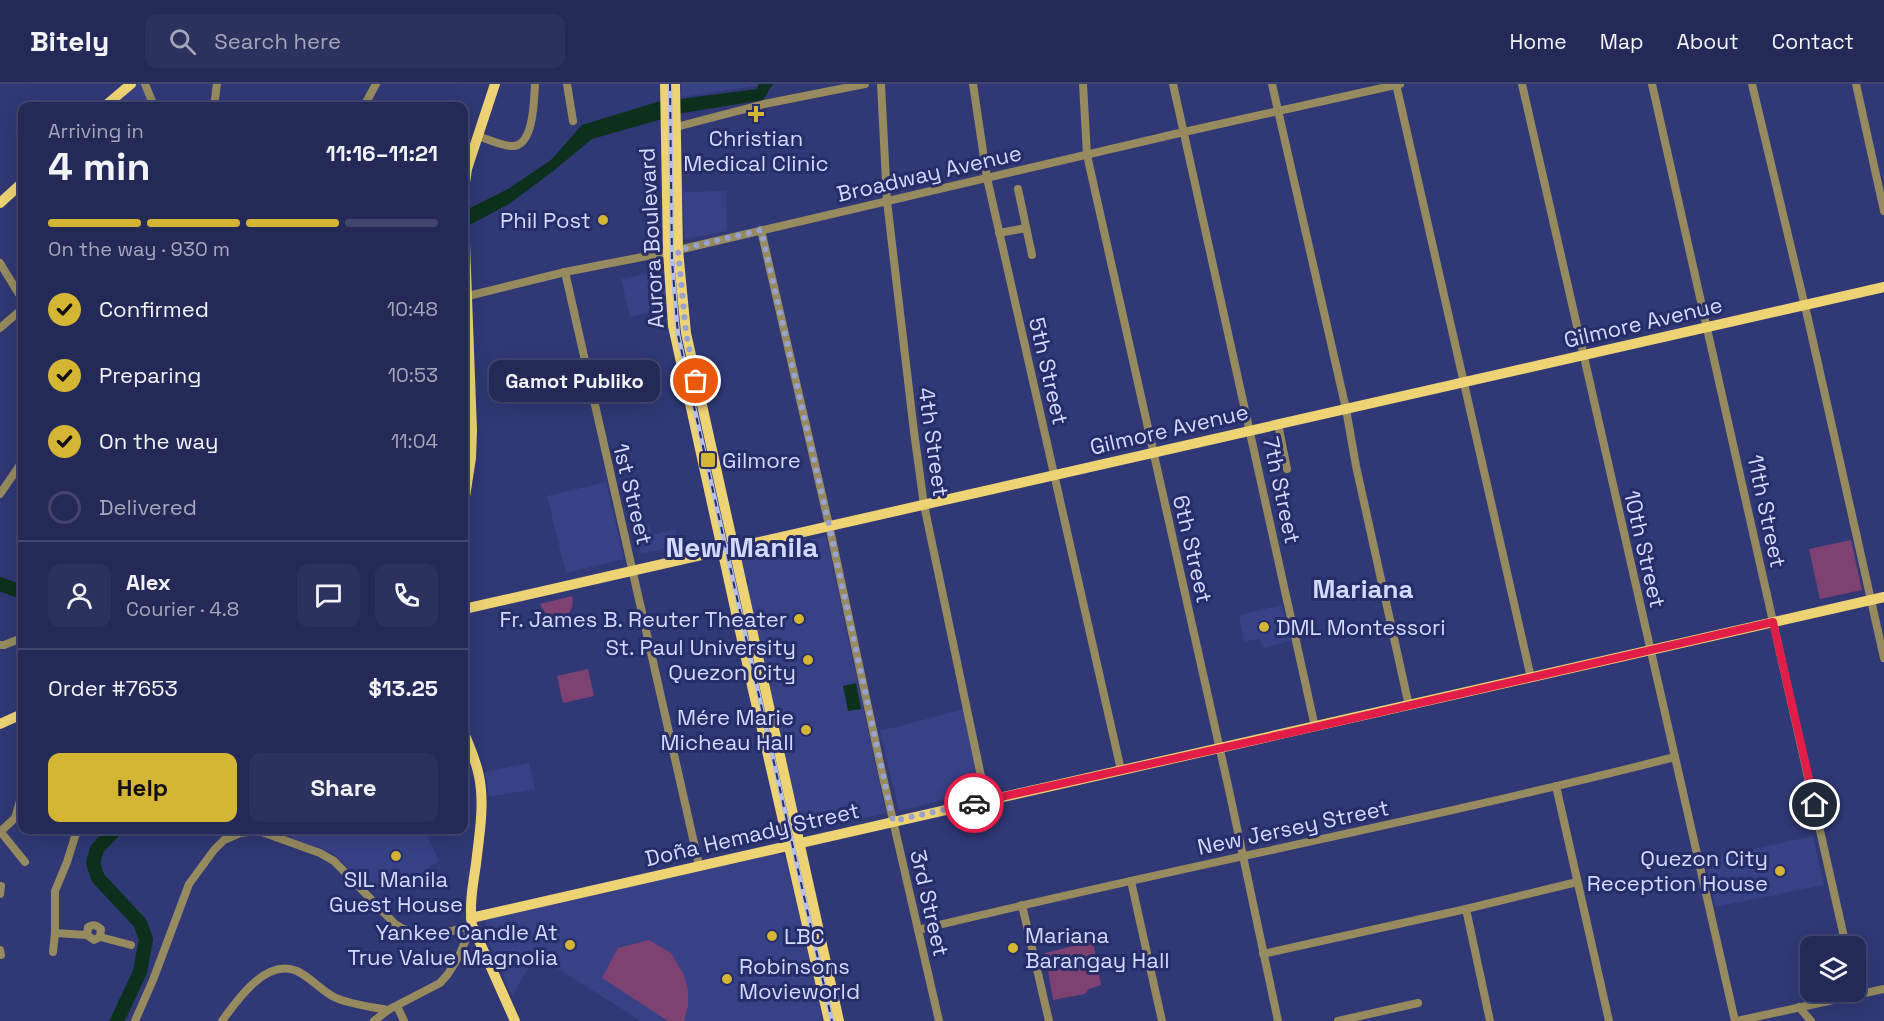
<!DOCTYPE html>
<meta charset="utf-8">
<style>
body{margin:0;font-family:"Space Grotesk",sans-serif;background:#2c325e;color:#f1f3f6;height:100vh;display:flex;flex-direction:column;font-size:22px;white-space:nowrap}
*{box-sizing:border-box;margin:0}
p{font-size:20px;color:#a3a7ba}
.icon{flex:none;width:33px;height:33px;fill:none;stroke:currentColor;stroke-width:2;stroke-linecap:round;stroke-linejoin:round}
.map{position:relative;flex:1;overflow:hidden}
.sheet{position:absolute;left:18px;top:18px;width:450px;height:732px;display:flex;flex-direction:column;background:#242a58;border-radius:12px;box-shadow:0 6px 24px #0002,0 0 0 2px #41466e}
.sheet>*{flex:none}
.fabs{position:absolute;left:1800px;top:852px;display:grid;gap:12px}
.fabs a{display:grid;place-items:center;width:66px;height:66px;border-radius:12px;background:#242a58;box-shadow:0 6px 24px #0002,0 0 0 2px #41466e;font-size:30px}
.pin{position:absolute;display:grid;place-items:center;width:51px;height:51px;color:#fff;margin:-26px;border:3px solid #fff;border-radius:50%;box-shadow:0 2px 6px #0007}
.courier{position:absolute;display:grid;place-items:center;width:60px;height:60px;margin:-30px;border:4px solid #e11d48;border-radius:50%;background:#fff;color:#222;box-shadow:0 2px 8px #0007}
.bubble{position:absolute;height:42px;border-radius:12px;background:#242a58;box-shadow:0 6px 24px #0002,0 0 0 2px #41466e;font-size:20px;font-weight:800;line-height:42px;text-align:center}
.headline em{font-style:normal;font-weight:800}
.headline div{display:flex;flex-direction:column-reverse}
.headline{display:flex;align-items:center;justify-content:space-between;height:102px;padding:0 30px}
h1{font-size:39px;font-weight:800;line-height:45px}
.bar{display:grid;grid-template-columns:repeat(4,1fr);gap:9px 6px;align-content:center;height:72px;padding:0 30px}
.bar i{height:8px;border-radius:4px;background:#41466e}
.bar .on{background:#d5b534}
.bar p{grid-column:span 4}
.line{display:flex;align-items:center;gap:15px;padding:0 30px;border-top:2px solid #41466e}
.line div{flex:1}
.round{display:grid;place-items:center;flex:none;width:63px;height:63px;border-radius:12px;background:#2c325e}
ol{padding:0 30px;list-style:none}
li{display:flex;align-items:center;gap:18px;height:66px}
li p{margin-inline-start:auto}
li .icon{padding:6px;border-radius:50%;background:#d5b534;color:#111;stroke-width:4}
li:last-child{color:#a3a7ba}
li i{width:33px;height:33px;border:3px solid #41466e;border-radius:50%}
.action{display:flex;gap:12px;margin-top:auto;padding:12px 30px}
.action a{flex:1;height:69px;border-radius:12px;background:#d5b534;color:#111;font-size:24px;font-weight:800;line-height:69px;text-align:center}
.action a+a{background:#2c325e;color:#f1f3f6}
header{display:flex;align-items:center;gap:36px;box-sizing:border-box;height:84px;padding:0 30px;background:#242a58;border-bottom:2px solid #41466e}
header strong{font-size:28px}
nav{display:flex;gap:33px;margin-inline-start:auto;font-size:21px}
.search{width:420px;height:54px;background:#2c325e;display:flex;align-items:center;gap:15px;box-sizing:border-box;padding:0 21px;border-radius:12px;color:#a3a7ba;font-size:22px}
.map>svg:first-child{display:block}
</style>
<header>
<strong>Bitely</strong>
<div class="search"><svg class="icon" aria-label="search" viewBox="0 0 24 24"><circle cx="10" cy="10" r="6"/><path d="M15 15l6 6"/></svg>Search here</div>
<nav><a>Home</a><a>Map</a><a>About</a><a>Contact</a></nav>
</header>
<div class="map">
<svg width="1884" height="937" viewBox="0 0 1884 937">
<rect width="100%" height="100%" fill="#303875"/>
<!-- built -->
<g fill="#384186">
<polygon points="134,0 142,0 152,22 110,22"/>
<polygon points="681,0 757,0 756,2 682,13"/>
<polygon points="726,107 727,147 685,155 683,108"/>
<polygon points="666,186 669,224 630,233 621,195"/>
<polygon points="606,398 624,475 566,489 547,412"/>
<polygon points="649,440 652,451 675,445 678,461 641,470 635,443"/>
<polygon points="826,452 886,729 802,747 746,501 749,500 748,495 745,494 741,480 742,476 747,471"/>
<polygon points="1282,521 1291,557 1262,564 1260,554 1244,558 1239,531"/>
<polygon points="965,625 981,707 899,727 880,647"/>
<polygon points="529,679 535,705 489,713 485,688"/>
<polygon points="309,746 424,746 439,777 407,799 396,787 371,807 334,770 290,753"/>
<polygon points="1813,752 1824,801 1715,823 1705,776"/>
<polygon points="778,769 786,774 823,937 641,937 536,871 512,912 490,860 485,836"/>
</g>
<!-- green -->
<g fill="#7d4272">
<polygon points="1851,456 1862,506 1820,515 1809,465"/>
<path d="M572,512C577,537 549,543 540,520Z"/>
<polygon points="588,585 594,612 563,619 557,592"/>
<polygon points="649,856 671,869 683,889 688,905 688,922 684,937 668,937 602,894 618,864"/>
<polygon points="1093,857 1101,901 1089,905 1085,910 1053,916 1045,869"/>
</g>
<!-- water -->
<g fill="#0d301c">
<polygon points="759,0 773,0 763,16 683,29 592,55 552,88 509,120 464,144 464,127 508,105 551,76 582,41 657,18 757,5"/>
<polygon points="856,599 861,625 848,627 843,602"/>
</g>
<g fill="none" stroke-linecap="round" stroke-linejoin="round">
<!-- river -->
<g stroke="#0d301c" stroke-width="14">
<polyline points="0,500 22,508"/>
<polyline points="115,746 97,765 93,779 98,794 140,839 146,855 140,888 117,937"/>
</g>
<!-- minor -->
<g stroke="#968a5e" stroke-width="8">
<polyline points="145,0 154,22"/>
<polyline points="567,0 573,37"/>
<polyline points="881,0 887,117 914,348 924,421 986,716"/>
<polyline points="973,0 987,94 1121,686"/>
<polyline points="1083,0 1087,71 1229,706 1278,937"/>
<polyline points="1173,0 1315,643"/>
<polyline points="1272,0 1346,325 1356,382 1409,622"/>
<polyline points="1396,0 1531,594"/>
<polyline points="1522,0 1735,937"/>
<polyline points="1652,0 1846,862"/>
<polyline points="1752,0 1808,235 1884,574"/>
<polyline points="1856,0 1884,127"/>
<polyline points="214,22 217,0"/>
<polyline points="364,22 376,0"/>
<polyline points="676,43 764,20 865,0"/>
<path d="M478,52C488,55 503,63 514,62C534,60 534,15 535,0"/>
<polyline points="1018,105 1032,171"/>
<polyline points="761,146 829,441 883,693 939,937"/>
<polyline points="999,149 1026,144"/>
<polyline points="0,179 22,215"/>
<path d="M565,188C608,386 656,583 699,781"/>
<polyline points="464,213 565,188 678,166 1184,48 1400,0"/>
<polyline points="0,244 22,225"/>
<polyline points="1278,340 1287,385"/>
<polyline points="0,410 22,378"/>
<polyline points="0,561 4,561 22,554"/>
<polyline points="1556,702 1609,937"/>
<polyline points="0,747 25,778"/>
<polyline points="0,748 15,734 22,710"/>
<polyline points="1131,797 1162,937"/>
<polyline points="0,810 1,802"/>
<polyline points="1022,821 1049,937"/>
<polyline points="1466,825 1490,937"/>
<path d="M918,846C1169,785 1424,737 1675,673"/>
<path d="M55,849L87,851L94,856L100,853L101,845C96,841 94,840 88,843L87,851"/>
<polyline points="100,853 131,861"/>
<polyline points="0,866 1,871"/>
<polyline points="53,868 55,849 55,807 67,778 77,746"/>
<polyline points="1263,870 1466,825 1577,798"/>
<polyline points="397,922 404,937"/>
<polyline points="1799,923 1811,937"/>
<path d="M135,937L153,896L189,800L214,766L224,756L240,749L259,747L320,769L334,777L395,840C422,858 444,850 472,841"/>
<path d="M222,937C237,916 266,874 297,887C310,893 321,906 334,913C348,920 372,923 388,926"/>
<polyline points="374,937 388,926 440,899 448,890 459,872 472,841"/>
<polyline points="1338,937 1418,919"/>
<polyline points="1737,937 1884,905"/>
</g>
<!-- major -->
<g stroke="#edd374" stroke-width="10">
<polyline points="665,0 668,168 673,242 753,606 829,937"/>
<polyline points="675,0 678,166 686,249 839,937"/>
<polyline points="105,22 131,0"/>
<polyline points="464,105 467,85 495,0"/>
<polyline points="0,119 22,99"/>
<polyline points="464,134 472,346 471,374 464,419"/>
<polyline points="464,525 1884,203"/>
<polyline points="0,640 22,630"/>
<path d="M464,649C470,663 476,677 479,692C485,721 479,752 476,780C473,800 469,822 472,841L515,937"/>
<polyline points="471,834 1884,513"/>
</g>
<defs>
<polyline id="rail" points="670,0 672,177 678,251 832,937"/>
</defs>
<!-- rail casing -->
<use href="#rail" stroke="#b6bfe8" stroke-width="4.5"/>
<!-- rail -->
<use href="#rail" stroke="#262d69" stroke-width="2" stroke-dasharray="7" stroke-linecap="butt"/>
</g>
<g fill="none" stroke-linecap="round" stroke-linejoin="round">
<!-- done -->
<polyline stroke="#99a1cf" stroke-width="6" stroke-dasharray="0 10.8" points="696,297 686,249 678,166 761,146 829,441 893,737 974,719"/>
<!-- route -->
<polyline stroke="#e11d48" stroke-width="8" points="974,719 1289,649 1773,538 1815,721"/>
</g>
<!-- markers -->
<g fill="#d5b534" stroke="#262d69" stroke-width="2">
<path d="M753 21h6v6h6v6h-6v6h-6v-6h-6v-6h6z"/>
<circle cx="603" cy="136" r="6"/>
<rect x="700" y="368" width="16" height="16" rx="3"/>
<circle cx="799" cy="535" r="6"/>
<circle cx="1264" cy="543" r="6"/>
<circle cx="808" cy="576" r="6"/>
<circle cx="806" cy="646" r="6"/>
<circle cx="396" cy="772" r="6"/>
<circle cx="1780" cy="787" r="6"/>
<circle cx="772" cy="852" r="6"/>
<circle cx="570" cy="861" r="6"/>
<circle cx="1013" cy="864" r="6"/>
<circle cx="727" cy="895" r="6"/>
</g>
<g text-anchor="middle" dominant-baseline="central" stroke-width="6" stroke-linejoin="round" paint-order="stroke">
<!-- poi labels -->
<g font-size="22" fill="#d1daff" stroke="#262d69" text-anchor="end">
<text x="756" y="54" text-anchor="middle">Christian<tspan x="756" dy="25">Medical Clinic</tspan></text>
<text x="591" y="136">Phil Post</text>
<text x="722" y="376" text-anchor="start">Gilmore</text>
<text x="787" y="535">Fr. James B. Reuter Theater</text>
<text x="1276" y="543" text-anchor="start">DML Montessori</text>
<text x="796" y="563">St. Paul University<tspan x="796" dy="25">Quezon City</tspan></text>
<text x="794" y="633">Mére Marie<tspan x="794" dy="25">Micheau Hall</tspan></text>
<text x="1768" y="774">Quezon City<tspan x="1768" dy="25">Reception House</tspan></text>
<text x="396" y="795" text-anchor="middle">SIL Manila<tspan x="396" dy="25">Guest House</tspan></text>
<text x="558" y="848">Yankee Candle At<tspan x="558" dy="25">True Value Magnolia</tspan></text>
<text x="1025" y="851" text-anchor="start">Mariana<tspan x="1025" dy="25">Barangay Hall</tspan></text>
<text x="784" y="852" text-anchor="start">LBC</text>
<text x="739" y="882" text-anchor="start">Robinsons<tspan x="739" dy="25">Movieworld</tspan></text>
</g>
<!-- street labels -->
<g font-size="22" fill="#d1daff" stroke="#262d69">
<text transform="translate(929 89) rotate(-13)">Broadway Avenue</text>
<text transform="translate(651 154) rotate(-93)">Aurora Boulevard</text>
<text transform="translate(1643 238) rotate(-13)">Gilmore Avenue</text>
<text transform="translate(1049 287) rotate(77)">5th Street</text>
<text transform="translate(1169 345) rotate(-13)">Gilmore Avenue</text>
<text transform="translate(934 358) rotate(82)">4th Street</text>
<text transform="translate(1282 406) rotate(78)">7th Street</text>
<text transform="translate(633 410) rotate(76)">1st Street</text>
<text transform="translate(1767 427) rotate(78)">11th Street</text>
<text transform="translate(1193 465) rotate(77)">6th Street</text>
<text transform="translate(1645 465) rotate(77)">10th Street</text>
<text transform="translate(1293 743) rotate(-12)">New Jersey Street</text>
<text transform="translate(752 750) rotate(-13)">Doña Hemady Street</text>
<text transform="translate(930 819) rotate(77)">3rd Street</text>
</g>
<!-- quarter labels -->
<g font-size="26" font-weight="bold" fill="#d1daff" stroke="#262d69">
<text x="1363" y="505">Mariana</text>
</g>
<!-- district labels -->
<g font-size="28" font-weight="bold" fill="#d1daff" stroke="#262d69">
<text x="742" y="463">New Manila</text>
</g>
</g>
</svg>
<div class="fabs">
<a><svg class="icon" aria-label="layers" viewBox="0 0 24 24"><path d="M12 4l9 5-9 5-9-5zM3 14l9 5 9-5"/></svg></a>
</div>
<div class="pin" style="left:696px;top:297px;background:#ea580c"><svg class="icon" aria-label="bag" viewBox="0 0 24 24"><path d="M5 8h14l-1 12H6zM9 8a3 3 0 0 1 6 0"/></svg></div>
<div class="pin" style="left:1815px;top:721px;background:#1f2937"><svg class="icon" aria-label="home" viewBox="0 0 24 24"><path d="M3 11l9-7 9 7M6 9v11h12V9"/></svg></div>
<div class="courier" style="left:974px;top:719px"><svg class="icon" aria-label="car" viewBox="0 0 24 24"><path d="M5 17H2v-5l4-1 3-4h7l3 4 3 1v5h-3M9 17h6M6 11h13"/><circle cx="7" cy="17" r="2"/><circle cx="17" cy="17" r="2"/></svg></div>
<div class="bubble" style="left:489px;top:276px;width:171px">Gamot Publiko</div>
<section class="sheet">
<div class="headline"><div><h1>4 min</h1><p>Arriving in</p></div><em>11:16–11:21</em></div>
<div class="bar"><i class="on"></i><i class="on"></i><i class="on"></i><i></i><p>On the way · 930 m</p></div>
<ol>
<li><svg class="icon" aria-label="check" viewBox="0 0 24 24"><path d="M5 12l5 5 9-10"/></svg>Confirmed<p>10:48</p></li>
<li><svg class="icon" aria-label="check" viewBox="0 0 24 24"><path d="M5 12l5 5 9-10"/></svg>Preparing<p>10:53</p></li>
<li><svg class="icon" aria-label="check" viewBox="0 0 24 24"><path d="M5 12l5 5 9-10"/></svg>On the way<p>11:04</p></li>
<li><i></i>Delivered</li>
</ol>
<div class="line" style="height:108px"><a class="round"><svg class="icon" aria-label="person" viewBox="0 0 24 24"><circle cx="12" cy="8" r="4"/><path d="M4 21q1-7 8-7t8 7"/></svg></a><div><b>Alex</b><p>Courier · 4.8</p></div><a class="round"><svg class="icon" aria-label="chat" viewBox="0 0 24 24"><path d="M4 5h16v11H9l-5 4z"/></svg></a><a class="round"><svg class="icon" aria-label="phone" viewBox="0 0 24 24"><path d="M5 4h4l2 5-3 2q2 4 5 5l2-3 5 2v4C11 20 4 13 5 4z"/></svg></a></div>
<div class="line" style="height:78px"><div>Order #7653</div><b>$13.25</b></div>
<div class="action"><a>Help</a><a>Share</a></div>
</section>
</div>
